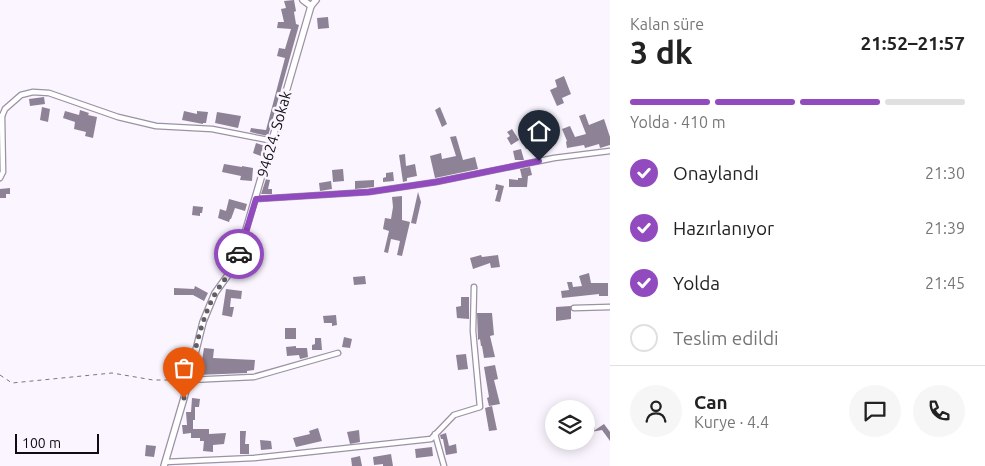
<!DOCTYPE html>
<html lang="tr">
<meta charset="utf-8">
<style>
body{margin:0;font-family:Ubuntu,sans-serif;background:#f6f6f6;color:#222;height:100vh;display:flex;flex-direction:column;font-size:19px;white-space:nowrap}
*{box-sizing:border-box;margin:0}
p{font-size:16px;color:#767676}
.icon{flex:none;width:28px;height:28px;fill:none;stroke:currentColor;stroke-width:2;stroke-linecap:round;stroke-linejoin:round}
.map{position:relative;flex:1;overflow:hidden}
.sheet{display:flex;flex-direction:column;background:#fff;width:375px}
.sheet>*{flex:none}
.fabs{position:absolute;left:545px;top:400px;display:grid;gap:10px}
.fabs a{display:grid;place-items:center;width:50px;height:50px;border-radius:50%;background:#fff;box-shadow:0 2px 12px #0003;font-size:25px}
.scale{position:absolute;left:15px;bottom:12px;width:84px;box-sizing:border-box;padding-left:5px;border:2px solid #100c13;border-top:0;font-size:14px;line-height:18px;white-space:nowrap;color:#100c13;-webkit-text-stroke:4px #faf5fe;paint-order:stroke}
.pin{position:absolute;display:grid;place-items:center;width:42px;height:42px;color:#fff;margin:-51px -21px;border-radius:50% 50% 50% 0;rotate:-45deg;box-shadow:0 0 5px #0007}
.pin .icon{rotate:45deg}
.courier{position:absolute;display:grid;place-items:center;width:50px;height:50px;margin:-25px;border:4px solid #924bbf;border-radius:50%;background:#fff;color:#222;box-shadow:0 1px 6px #0007}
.summary em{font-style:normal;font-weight:700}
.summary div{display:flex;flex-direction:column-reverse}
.summary{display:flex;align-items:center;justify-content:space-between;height:85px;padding:0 20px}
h1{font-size:32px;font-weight:700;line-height:38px}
.bar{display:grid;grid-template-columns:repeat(4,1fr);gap:8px 5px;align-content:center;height:60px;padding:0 20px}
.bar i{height:6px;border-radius:4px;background:#e0e0e0}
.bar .current{background:#924bbf}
.bar p{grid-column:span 4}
.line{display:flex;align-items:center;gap:12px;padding:0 20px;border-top:1px solid #e0e0e0}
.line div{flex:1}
.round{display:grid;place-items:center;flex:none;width:52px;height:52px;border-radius:26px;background:#f6f6f6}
ol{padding:0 20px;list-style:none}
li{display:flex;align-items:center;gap:15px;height:55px}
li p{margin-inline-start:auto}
li .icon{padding:5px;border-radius:50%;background:#924bbf;color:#fff;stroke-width:4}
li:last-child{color:#767676}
li i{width:28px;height:28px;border:2px solid #e0e0e0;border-radius:50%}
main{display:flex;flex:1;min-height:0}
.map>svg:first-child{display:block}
</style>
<main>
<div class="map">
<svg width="610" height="466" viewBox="0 0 610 466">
<rect width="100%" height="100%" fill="#faf5fe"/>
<!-- building -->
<g fill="#8e8396">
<polygon points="294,0 296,11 294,12 296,24 299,25 268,136 250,132 251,128 266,130 285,58 277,56 279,48 285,49 291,29 277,28 278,22 284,22 281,9 286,8 284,1"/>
<polygon points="328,17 329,28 318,29 317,18"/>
<polygon points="564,76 571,94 562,98 564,103 557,106 550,90 557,87 555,80"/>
<polygon points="44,97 45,104 30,106 29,99"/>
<polygon points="42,107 50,109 48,122 40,120"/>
<polygon points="440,107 447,124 442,127 435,110"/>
<polygon points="80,110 89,113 88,115 97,117 93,138 85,136 86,132 74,129 75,122 63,118 65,111 79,115"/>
<polygon points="184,111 197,114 197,111 208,112 206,123 203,123 203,124 182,120"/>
<polygon points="217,112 241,116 238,128 215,123"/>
<polygon points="585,114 589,125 604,119 610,137 610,145 600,148 599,144 585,148 584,145 567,148 566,142 567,141 562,129 570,126 575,137 586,134 579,116"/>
<polygon points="512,129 519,140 511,145 507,138 510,136 507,132"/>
<polygon points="530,132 534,139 548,135 552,148 542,151 540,142 526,149 519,136"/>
<polygon points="456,136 463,160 475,157 478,169 435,178 430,156 441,153 442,159 456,156 450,137"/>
<polygon points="256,143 265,146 261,156 253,153"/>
<polygon points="521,149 524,160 515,160 513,151"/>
<polygon points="405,154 406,166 415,164 417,176 407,178 407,181 403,182 399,155"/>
<polygon points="224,164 242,167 242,166 253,168 252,181 240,180 241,176 222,172"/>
<polygon points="530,167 532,175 528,176 527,187 509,187 509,179 518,180 518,178 522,178 520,169"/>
<polygon points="343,169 344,181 333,182 332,170"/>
<polygon points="393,172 394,181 383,182 383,178 386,177 386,173"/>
<polygon points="266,179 270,180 268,189 272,189 272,194 261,194"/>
<polygon points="374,180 374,187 355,189 355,181"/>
<polygon points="331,181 332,189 320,191 319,183"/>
<polygon points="496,184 504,186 500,202 495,201 498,190 495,190"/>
<polygon points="10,188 10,194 6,194 6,198 0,198 0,189"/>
<polygon points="418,192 421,202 416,224 411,223"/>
<polygon points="402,196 402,220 410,222 402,256 397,255 400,241 391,239 388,253 384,252 389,231 383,229 385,218 391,219 393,207 392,197"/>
<polygon points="229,199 247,204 245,211 235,208 231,219 230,219 229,222 218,218 220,209 226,211"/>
<polygon points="193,206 203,207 202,213 200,213 200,216 192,215"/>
<polygon points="252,247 263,249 261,257 251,255"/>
<polygon points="481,255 482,257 498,255 500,267 491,268 490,263 473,269 470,258"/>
<polygon points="243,264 249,266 247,276 240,274"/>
<polygon points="589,273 591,283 608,283 608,296 599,296 599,294 562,298 561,291 569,290 567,282 572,282 573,287 582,286 579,276"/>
<polygon points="365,276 366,284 354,285 353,277"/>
<polygon points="195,286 208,293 204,301 193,295 174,295 174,288 194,289"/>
<polygon points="226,289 242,291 241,299 231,298 230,307 234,307 232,317 222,315"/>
<polygon points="461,297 469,297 469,319 457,318 456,307 461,306"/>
<polygon points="571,306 571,319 556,321 556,307"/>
<polygon points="477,313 492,313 494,335 490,336 495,357 484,358 482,346 481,346 480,339 478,340"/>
<polygon points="336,315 337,325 332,326 332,323 324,323 323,316"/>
<rect x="285" y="328" width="11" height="11"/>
<polygon points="344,337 352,339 350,348 342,347"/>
<polygon points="315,338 321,338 322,350 312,350 312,345 315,344"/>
<polygon points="296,346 296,348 307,348 308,357 300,359 299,355 287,356 286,347"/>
<polygon points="204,348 214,349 213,358 255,360 254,370 247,371 247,373 197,375 197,366 201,366"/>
<polygon points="466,354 468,369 458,370 456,355"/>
<polygon points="495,365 498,379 494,380 500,404 489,406 487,398 489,397 484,367"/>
<polygon points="192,398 200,399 199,407 195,407 195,420 193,420 193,429 209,429 209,434 226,433 224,444 213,445 213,452 203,451 204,441 200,441 200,438 191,438 191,433 183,434 182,425 187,425 186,412 191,412"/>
<polygon points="492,406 497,430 489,431 485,408"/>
<polygon points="604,424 610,432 610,441 602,430 586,433 586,428 595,427 595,430"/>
<polygon points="318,428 322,441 296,447 293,438 310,434 309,431"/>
<polygon points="359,430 360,442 350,444 347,432"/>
<polygon points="240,431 246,431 245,444 249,444 249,454 240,454"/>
<polygon points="446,433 449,446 456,444 457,453 446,455 443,439 441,439 440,435"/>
<polygon points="260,440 271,441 272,449 261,450"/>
<polygon points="146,445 156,446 154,457 145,456"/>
<polygon points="432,447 433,456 416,458 415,449"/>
<polygon points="391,454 393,466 383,466 383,464 374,465 373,457"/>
<polygon points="360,456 362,466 352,466 351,458"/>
</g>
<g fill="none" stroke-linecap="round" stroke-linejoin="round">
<defs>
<g id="minor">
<polyline points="0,116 2,116 5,109 21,95 33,92 49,93 118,117 156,126 212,129 273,141"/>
<polyline points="0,178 3,172 2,116"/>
<polyline points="256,199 369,192 436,182 554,158 610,151"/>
<polyline points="574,308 610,307"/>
<polyline points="189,380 254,377 338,353"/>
<polyline points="435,434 444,466"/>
<polyline points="165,462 254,458 431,439 454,415 480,407 473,331 474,287"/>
</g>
<g id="tertiary">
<polyline points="303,0 311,6"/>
<polyline points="164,466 184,398 203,322 215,293 236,264 311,6 316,0"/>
</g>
</defs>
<!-- minor casing -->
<use href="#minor" stroke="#9c91a5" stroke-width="7"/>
<!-- tertiary casing -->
<use href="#tertiary" stroke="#9c91a5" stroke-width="8"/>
<!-- path -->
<polyline stroke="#7a767e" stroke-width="1" stroke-dasharray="4 4" stroke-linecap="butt" points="0,375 12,383 112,373 153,380 183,380"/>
<!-- minor -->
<use href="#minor" stroke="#fff" stroke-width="4.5"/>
<!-- tertiary -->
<use href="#tertiary" stroke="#fff" stroke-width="5.5"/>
</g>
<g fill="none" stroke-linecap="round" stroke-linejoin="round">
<!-- done -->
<path stroke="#625e65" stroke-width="5" stroke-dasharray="0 9" d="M184,398C193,364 198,325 215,294C223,280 234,270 239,254"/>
<!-- route -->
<polyline stroke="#924bbf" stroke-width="6" points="239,254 256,199 369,192 436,182 539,161"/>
</g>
<g text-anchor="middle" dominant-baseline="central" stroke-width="5" stroke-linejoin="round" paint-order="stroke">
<!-- street labels -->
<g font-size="15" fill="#100c13" stroke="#faf5fe">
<text transform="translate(274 134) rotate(-74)">94624. Sokak</text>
</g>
</g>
</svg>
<div class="fabs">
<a><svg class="icon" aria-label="layers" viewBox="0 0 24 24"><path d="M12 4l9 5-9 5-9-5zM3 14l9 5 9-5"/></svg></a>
</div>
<div class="scale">100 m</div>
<div class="pin" style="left:184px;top:398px;background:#ea580c"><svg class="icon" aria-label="bag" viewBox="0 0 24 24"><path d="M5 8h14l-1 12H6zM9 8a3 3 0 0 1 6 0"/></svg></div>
<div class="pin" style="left:539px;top:161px;background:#1f2937"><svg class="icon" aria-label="home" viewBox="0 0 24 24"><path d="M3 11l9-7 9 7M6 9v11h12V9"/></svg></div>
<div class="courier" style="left:239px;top:254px"><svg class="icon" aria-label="car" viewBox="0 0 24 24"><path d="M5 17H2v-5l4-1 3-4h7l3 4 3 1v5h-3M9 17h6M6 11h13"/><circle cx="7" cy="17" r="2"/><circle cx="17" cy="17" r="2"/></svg></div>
</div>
<section class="sheet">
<div class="summary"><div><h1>3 dk</h1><p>Kalan süre</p></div><em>21:52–21:57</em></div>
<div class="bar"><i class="current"></i><i class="current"></i><i class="current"></i><i></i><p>Yolda · 410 m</p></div>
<ol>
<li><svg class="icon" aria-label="check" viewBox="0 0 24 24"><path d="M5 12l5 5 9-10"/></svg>Onaylandı<p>21:30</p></li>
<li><svg class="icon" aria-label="check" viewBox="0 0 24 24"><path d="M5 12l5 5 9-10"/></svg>Hazırlanıyor<p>21:39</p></li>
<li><svg class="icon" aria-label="check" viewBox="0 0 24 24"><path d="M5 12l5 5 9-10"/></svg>Yolda<p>21:45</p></li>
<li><i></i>Teslim edildi</li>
</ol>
<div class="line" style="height:90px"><a class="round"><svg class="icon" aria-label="person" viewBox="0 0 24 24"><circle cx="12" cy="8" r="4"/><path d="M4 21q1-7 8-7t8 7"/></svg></a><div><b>Can</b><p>Kurye · 4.4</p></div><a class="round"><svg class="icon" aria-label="chat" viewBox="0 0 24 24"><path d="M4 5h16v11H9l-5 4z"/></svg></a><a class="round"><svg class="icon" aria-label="phone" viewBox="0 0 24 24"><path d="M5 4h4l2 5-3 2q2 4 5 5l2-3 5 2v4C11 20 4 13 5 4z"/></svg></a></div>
</section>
</main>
